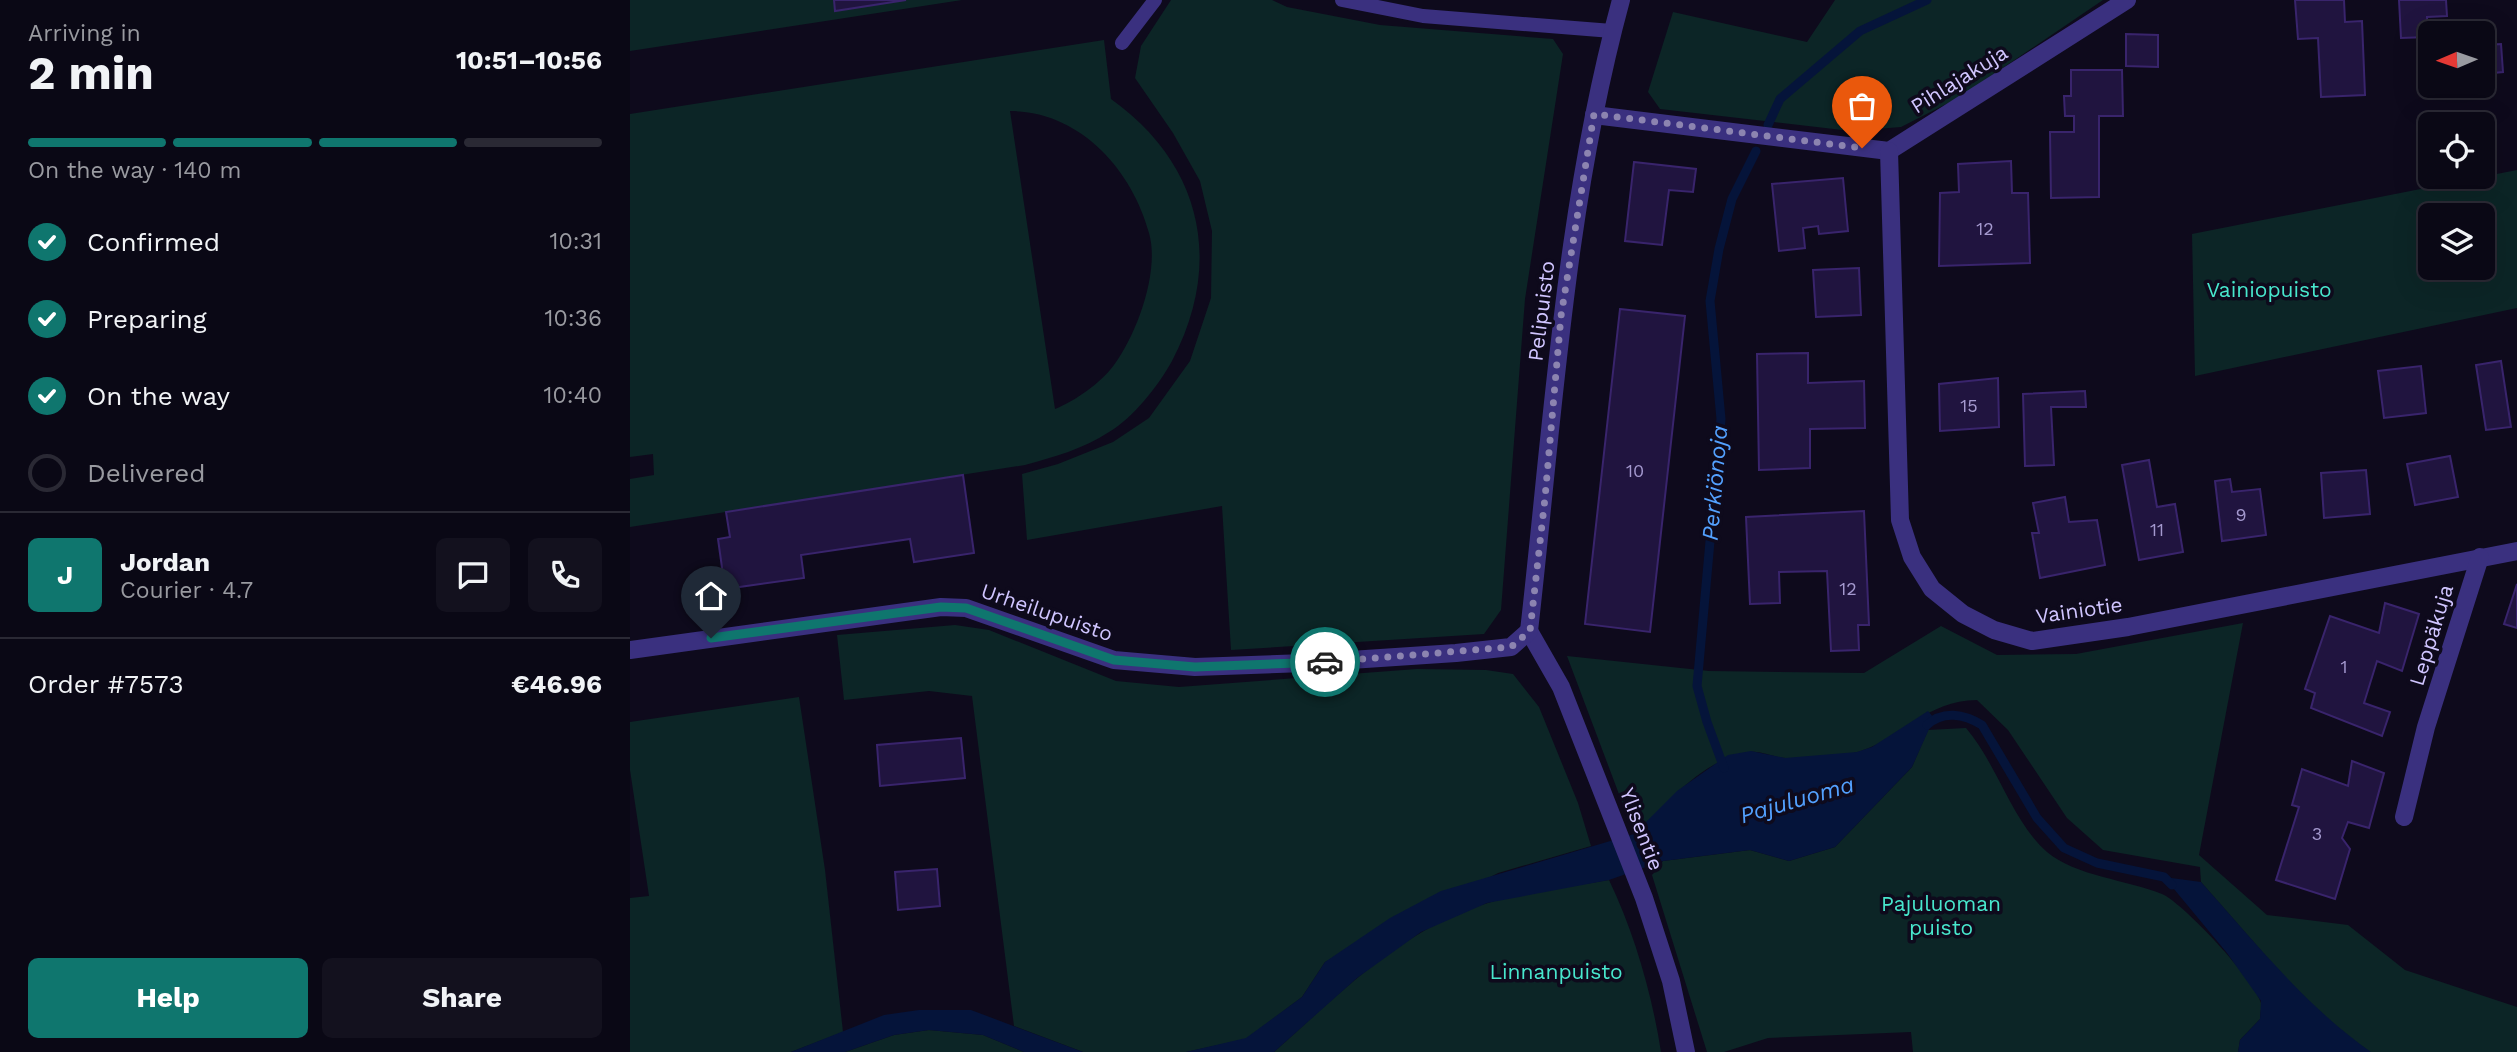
<!DOCTYPE html>
<meta charset="utf-8">
<style>
body{margin:0;font-family:"Work Sans",sans-serif;background:#13111e;color:#f1f3f6;height:100vh;display:flex;flex-direction:column;font-size:26px;white-space:nowrap}
*{box-sizing:border-box;margin:0}
p{font-size:23px;color:#999aa0}
.icon{flex:none;width:38px;height:38px;fill:none;stroke:currentColor;stroke-width:2;stroke-linecap:round;stroke-linejoin:round}
.map{position:relative;flex:1;overflow:hidden}
.side{display:flex;flex-direction:column;background:#0a0815;width:630px}
.side>*{flex:none}
.needle{width:46px;rotate:268deg}
.fabs{position:absolute;left:1788px;top:21px;display:grid;gap:14px}
.fabs a{display:grid;place-items:center;width:77px;height:77px;border-radius:10px;background:#0a0815;box-shadow:0 7px 28px #0002,0 0 0 2px #2a2934;font-size:35px}
.pin{position:absolute;display:grid;place-items:center;width:60px;height:60px;color:#fff;margin:-72px -30px;border-radius:50% 50% 50% 0;rotate:-45deg;box-shadow:0 0 7px #0007}
.pin .icon{rotate:45deg}
.courier{position:absolute;display:grid;place-items:center;width:70px;height:70px;margin:-35px;border:5px solid #0f766e;border-radius:50%;background:#fff;color:#222;box-shadow:0 2px 9px #0007}
.overview em{font-style:normal;font-weight:700}
.overview div{display:flex;flex-direction:column-reverse}
.overview{display:flex;align-items:center;justify-content:space-between;height:119px;padding:0 28px}
h1{font-size:46px;font-weight:700;line-height:52px}
.bar{display:grid;grid-template-columns:repeat(4,1fr);gap:10px 7px;align-content:center;height:84px;padding:0 28px}
.bar i{height:9px;border-radius:5px;background:#2a2934}
.bar .selected{background:#0f766e}
.bar p{grid-column:span 4}
.line{display:flex;align-items:center;gap:18px;padding:0 28px;border-top:2px solid #2a2934}
.line div{flex:1}
.round{display:grid;place-items:center;flex:none;width:74px;height:74px;border-radius:10px;background:#13111e}
ol{padding:0 28px;list-style:none}
li{display:flex;align-items:center;gap:21px;height:77px}
li p{margin-inline-start:auto}
li .icon{padding:7px;border-radius:50%;background:#0f766e;color:#fff;stroke-width:4}
li:last-child{color:#999aa0}
li i{width:38px;height:38px;border:4px solid #2a2934;border-radius:50%}
.action{display:flex;gap:14px;margin-top:auto;padding:14px 28px}
.action a{flex:1;height:80px;border-radius:10px;background:#0f766e;color:#fff;font-size:28px;font-weight:700;line-height:80px;text-align:center}
.action a+a{background:#13111e;color:#f1f3f6}
main{display:flex;flex:1;min-height:0}
.map>svg:first-child{display:block}
</style>
<main>
<section class="side">
<div class="overview"><div><h1>2 min</h1><p>Arriving in</p></div><em>10:51–10:56</em></div>
<div class="bar"><i class="selected"></i><i class="selected"></i><i class="selected"></i><i></i><p>On the way · 140 m</p></div>
<ol>
<li><svg class="icon" aria-label="check" viewBox="0 0 24 24"><path d="M5 12l5 5 9-10"/></svg>Confirmed<p>10:31</p></li>
<li><svg class="icon" aria-label="check" viewBox="0 0 24 24"><path d="M5 12l5 5 9-10"/></svg>Preparing<p>10:36</p></li>
<li><svg class="icon" aria-label="check" viewBox="0 0 24 24"><path d="M5 12l5 5 9-10"/></svg>On the way<p>10:40</p></li>
<li><i></i>Delivered</li>
</ol>
<div class="line" style="height:126px"><b class="round" style="background:#0f766e;color:#fff">J</b><div><b>Jordan</b><p>Courier · 4.7</p></div><a class="round"><svg class="icon" aria-label="chat" viewBox="0 0 24 24"><path d="M4 5h16v11H9l-5 4z"/></svg></a><a class="round"><svg class="icon" aria-label="phone" viewBox="0 0 24 24"><path d="M5 4h4l2 5-3 2q2 4 5 5l2-3 5 2v4C11 20 4 13 5 4z"/></svg></a></div>
<div class="line" style="height:91px"><div>Order #7573</div><b>€46.96</b></div>
<div class="action"><a>Help</a><a>Share</a></div>
</section>
<div class="map">
<svg width="1887" height="1052" viewBox="0 0 1887 1052">
<rect width="100%" height="100%" fill="#0e0a1c"/>
<!-- green -->
<g fill="#0c2526" fill-rule="evenodd">
<polygon points="0,0 332,0 0,51"/>
<polygon points="541,0 642,0 657,7 750,25 923,39 933,54 895,299 871,610 854,634 601,650 592,506 397,540 392,474 428,464 483,442 519,418 560,361 581,298 582,231 570,181 543,133 505,78 511,46"/>
<polygon points="1205,0 1473,0 1330,97 1271,127 1221,131 1030,109 1018,92 1043,12 1177,42"/>
<path d="M474,40L481,99C572,164 594,262 542,361C529,385 503,418 479,432C453,449 424,457 395,465L0,527V479L24,475L23,454L0,457V114ZM380,111C449,111 502,169 519,233C530,271 507,334 484,365C471,383 445,401 425,409Z"/>
<path d="M1887,170V308L1565,376L1562,234ZM1801,215H1853V268H1801Z"/>
<path d="M1613,623L1569,855L1637,915L1718,925L1775,970L1887,1007V1052H1740L1710,1030L1663,987L1571,882L1570,867L1473,850L1437,818L1378,730L1347,700C1296,701 1275,736 1231,751C1213,757 1176,758 1156,758C1145,758 1131,750 1120,752C1070,760 1039,803 1004,834L937,656L1079,671L1234,673L1311,626L1367,655L1446,654Z"/>
<polygon points="325,625 359,630 486,681 549,687 787,669 856,670 883,674 909,707 948,803 961,846 868,873 695,962 672,997 616,1039 556,1052 453,1052 384,1026 342,696 299,691 214,700 207,635"/>
<polygon points="169,697 195,870 213,1032 161,1052 0,1052 0,898 19,896 0,770 0,722"/>
<path d="M1336,728C1367,764 1383,823 1417,852C1445,876 1498,880 1532,894C1552,902 1626,981 1631,1003C1632,1007 1630,1014 1630,1019L1610,1040L1608,1052H1283L1281,1032L1138,1038L1094,1052H1077L1022,875L1033,861L1120,850L1159,861L1205,847L1282,767L1298,730Z"/>
<path d="M979,880C1004,932 1022,994 1031,1052H644C708,995 773,928 858,903C896,891 939,887 979,880Z"/>
<polygon points="299,1030 353,1035 394,1052 215,1052 264,1035"/>
</g>
<!-- water -->
<g fill="#05143a">
<polygon points="1298,711 1304,718 1282,767 1205,847 1159,861 1120,850 1033,861 979,880 857,903 791,932 727,978 644,1052 556,1052 616,1038 672,997 695,962 760,918 811,891 1004,834 1047,791 1098,755 1121,751 1155,758 1227,752 1242,747"/>
<path d="M1534,877L1571,882C1625,942 1674,1005 1741,1052H1608L1610,1040L1630,1019L1631,1001L1597,953Z"/>
<polygon points="289,1010 341,1010 453,1052 394,1052 353,1035 299,1030 264,1035 215,1052 161,1052 254,1015"/>
</g>
<g fill="none" stroke-linecap="round" stroke-linejoin="round">
<!-- stream -->
<g stroke="#05143a" stroke-width="9">
<polyline points="1138,125 1150,99 1230,31 1297,0"/>
<path d="M1297,725C1313,710 1334,714 1352,725L1407,818L1434,848L1467,863L1534,877L1542,885"/>
<polyline points="1094,768 1077,722 1067,686 1091,419 1080,301 1089,249 1102,199 1126,151"/>
</g>
</g>
<!-- building -->
<g fill="#20143f" stroke="#39246c" stroke-width="2">
<polygon points="204,0 276,0 205,11"/>
<polygon points="1665,0 1714,0 1715,22 1732,21 1735,95 1691,97 1688,38 1668,39"/>
<polygon points="1769,0 1816,0 1817,16 1797,17 1798,37 1771,38"/>
<polygon points="1496,34 1528,35 1528,67 1496,66"/>
<polygon points="1871,44 1873,72 1853,74 1853,45"/>
<polygon points="1441,70 1492,70 1493,116 1469,116 1469,197 1421,198 1420,132 1444,132 1444,116 1435,116 1434,96 1441,96"/>
<polygon points="1381,161 1382,193 1398,193 1400,263 1309,266 1310,193 1329,192 1328,164"/>
<polygon points="1004,162 1066,169 1063,192 1039,190 1032,245 995,241"/>
<polygon points="1213,178 1218,231 1189,234 1188,226 1173,228 1175,248 1149,251 1142,184"/>
<polygon points="1229,268 1231,315 1186,317 1183,270"/>
<polygon points="990,309 1055,316 1020,632 955,624"/>
<polygon points="1178,353 1178,383 1234,381 1235,428 1180,429 1180,468 1129,470 1127,354"/>
<polygon points="1871,361 1881,427 1856,430 1846,365"/>
<polygon points="1791,366 1796,413 1754,418 1748,371"/>
<polygon points="1368,378 1369,427 1310,431 1309,384"/>
<polygon points="1455,391 1456,407 1421,407 1424,465 1395,466 1393,394"/>
<polygon points="1820,456 1828,497 1785,505 1777,464"/>
<polygon points="1519,460 1527,507 1545,504 1553,552 1509,560 1492,465"/>
<polygon points="1736,470 1740,514 1694,518 1691,473"/>
<polygon points="333,475 344,553 284,562 280,539 171,555 174,578 95,589 88,539 100,537 96,512"/>
<polygon points="1600,479 1602,492 1630,489 1636,535 1592,541 1585,481"/>
<polygon points="1435,497 1439,522 1467,520 1475,565 1410,578 1402,533 1409,533 1403,503"/>
<polygon points="1234,511 1239,625 1228,625 1229,650 1201,651 1197,571 1149,572 1150,603 1120,604 1116,517"/>
<polygon points="1887,584 1887,628 1874,624"/>
<polygon points="1755,603 1789,614 1772,671 1747,661 1734,703 1760,712 1752,736 1681,708 1685,693 1675,689 1700,616 1749,633"/>
<polygon points="331,738 335,778 250,786 247,745"/>
<polygon points="1722,761 1754,773 1739,828 1718,822 1712,838 1720,849 1705,899 1646,880 1669,807 1662,805 1672,769 1718,786"/>
<polygon points="307,869 310,906 268,910 265,872"/>
</g>
<g fill="none" stroke-linecap="round" stroke-linejoin="round">
<!-- service -->
<g stroke="#3a307f" stroke-width="14">
<polyline points="712,0 793,16 982,31"/>
<polyline points="492,43 525,0"/>
</g>
<!-- minor -->
<g stroke="#3a307f" stroke-width="18">
<polyline points="964,115 1259,151 1497,0"/>
<polyline points="1259,151 1270,520 1282,557 1302,589 1333,614 1364,630 1402,641 1498,627 1887,551"/>
<path d="M899,631C923,420 935,206 991,0"/>
<polyline points="899,631 931,687 1014,898 1041,981 1056,1052"/>
<polyline points="0,650 311,607 336,608 484,660 565,667 675,663 826,653 881,647 899,631"/>
<polyline points="1774,817 1796,727 1850,557"/>
</g>
</g>
<g fill="none" stroke-linecap="round" stroke-linejoin="round">
<!-- done -->
<polyline stroke="#8c84b0" stroke-width="7" stroke-dasharray="0 12.6" points="695,662 881,647 900,631 915,498 931,316 964,114 1232,148"/>
<!-- route -->
<polyline stroke="#0f766e" stroke-width="9" points="81,638 311,607 336,608 484,660 565,667 695,662"/>
</g>
<g text-anchor="middle" dominant-baseline="central" stroke-width="7" stroke-linejoin="round" paint-order="stroke">
<!-- number labels -->
<g font-size="18" fill="#a499cf">
<text x="1355" y="228">12</text>
<text x="1339" y="405">15</text>
<text x="1005" y="470">10</text>
<text x="1611" y="514">9</text>
<text x="1527" y="529">11</text>
<text x="1218" y="588">12</text>
<text x="1714" y="666">1</text>
<text x="1687" y="833">3</text>
</g>
<!-- street labels -->
<g font-size="21" fill="#d0c5ff" stroke="#0e0a1c">
<text transform="translate(1329 79) rotate(-32)">Pihlajakuja</text>
<text transform="translate(911 311) rotate(-83)">Pelipuisto</text>
<text transform="translate(1449 610) rotate(-8)">Vainiotie</text>
<text transform="translate(417 612) rotate(19)">Urheilupuisto</text>
<text transform="translate(1801 635) rotate(-73)">Leppäkuja</text>
<text transform="translate(1012 829) rotate(69)">Ylisentie</text>
</g>
<!-- park labels -->
<g font-size="21" fill="#48e7cd" stroke="#0e0a1c">
<text x="1639" y="289">Vainiopuisto</text>
<text x="1311" y="903">Pajuluoman<tspan x="1311" dy="24">puisto</tspan></text>
<text x="926" y="971">Linnanpuisto</text>
</g>
<!-- water labels -->
<g font-size="23" font-style="italic" fill="#53a1ff" stroke="#0e0a1c">
<text transform="translate(1085 483) rotate(-85)">Perkiönoja</text>
<text transform="translate(1167 800) rotate(-16)">Pajuluoma</text>
</g>
</g>
</svg>
<div class="fabs">
<a><svg class="needle" viewBox="-14 -14 28 28"><path d="M0-13l5 13h-10z" fill="#e53935"/><path d="M0 13l5-13h-10z" fill="#999aa0"/></svg></a>
<a><svg class="icon" aria-label="locate" viewBox="0 0 24 24"><circle cx="12" cy="12" r="6"/><path d="M12 2v4M12 18v4M2 12h4M18 12h4"/></svg></a>
<a><svg class="icon" aria-label="layers" viewBox="0 0 24 24"><path d="M12 4l9 5-9 5-9-5zM3 14l9 5 9-5"/></svg></a>
</div>
<div class="pin" style="left:1232px;top:148px;background:#ea580c"><svg class="icon" aria-label="bag" viewBox="0 0 24 24"><path d="M5 8h14l-1 12H6zM9 8a3 3 0 0 1 6 0"/></svg></div>
<div class="pin" style="left:81px;top:638px;background:#1f2937"><svg class="icon" aria-label="home" viewBox="0 0 24 24"><path d="M3 11l9-7 9 7M6 9v11h12V9"/></svg></div>
<div class="courier" style="left:695px;top:662px"><svg class="icon" aria-label="car" viewBox="0 0 24 24"><path d="M5 17H2v-5l4-1 3-4h7l3 4 3 1v5h-3M9 17h6M6 11h13"/><circle cx="7" cy="17" r="2"/><circle cx="17" cy="17" r="2"/></svg></div>
</div>
</main>
